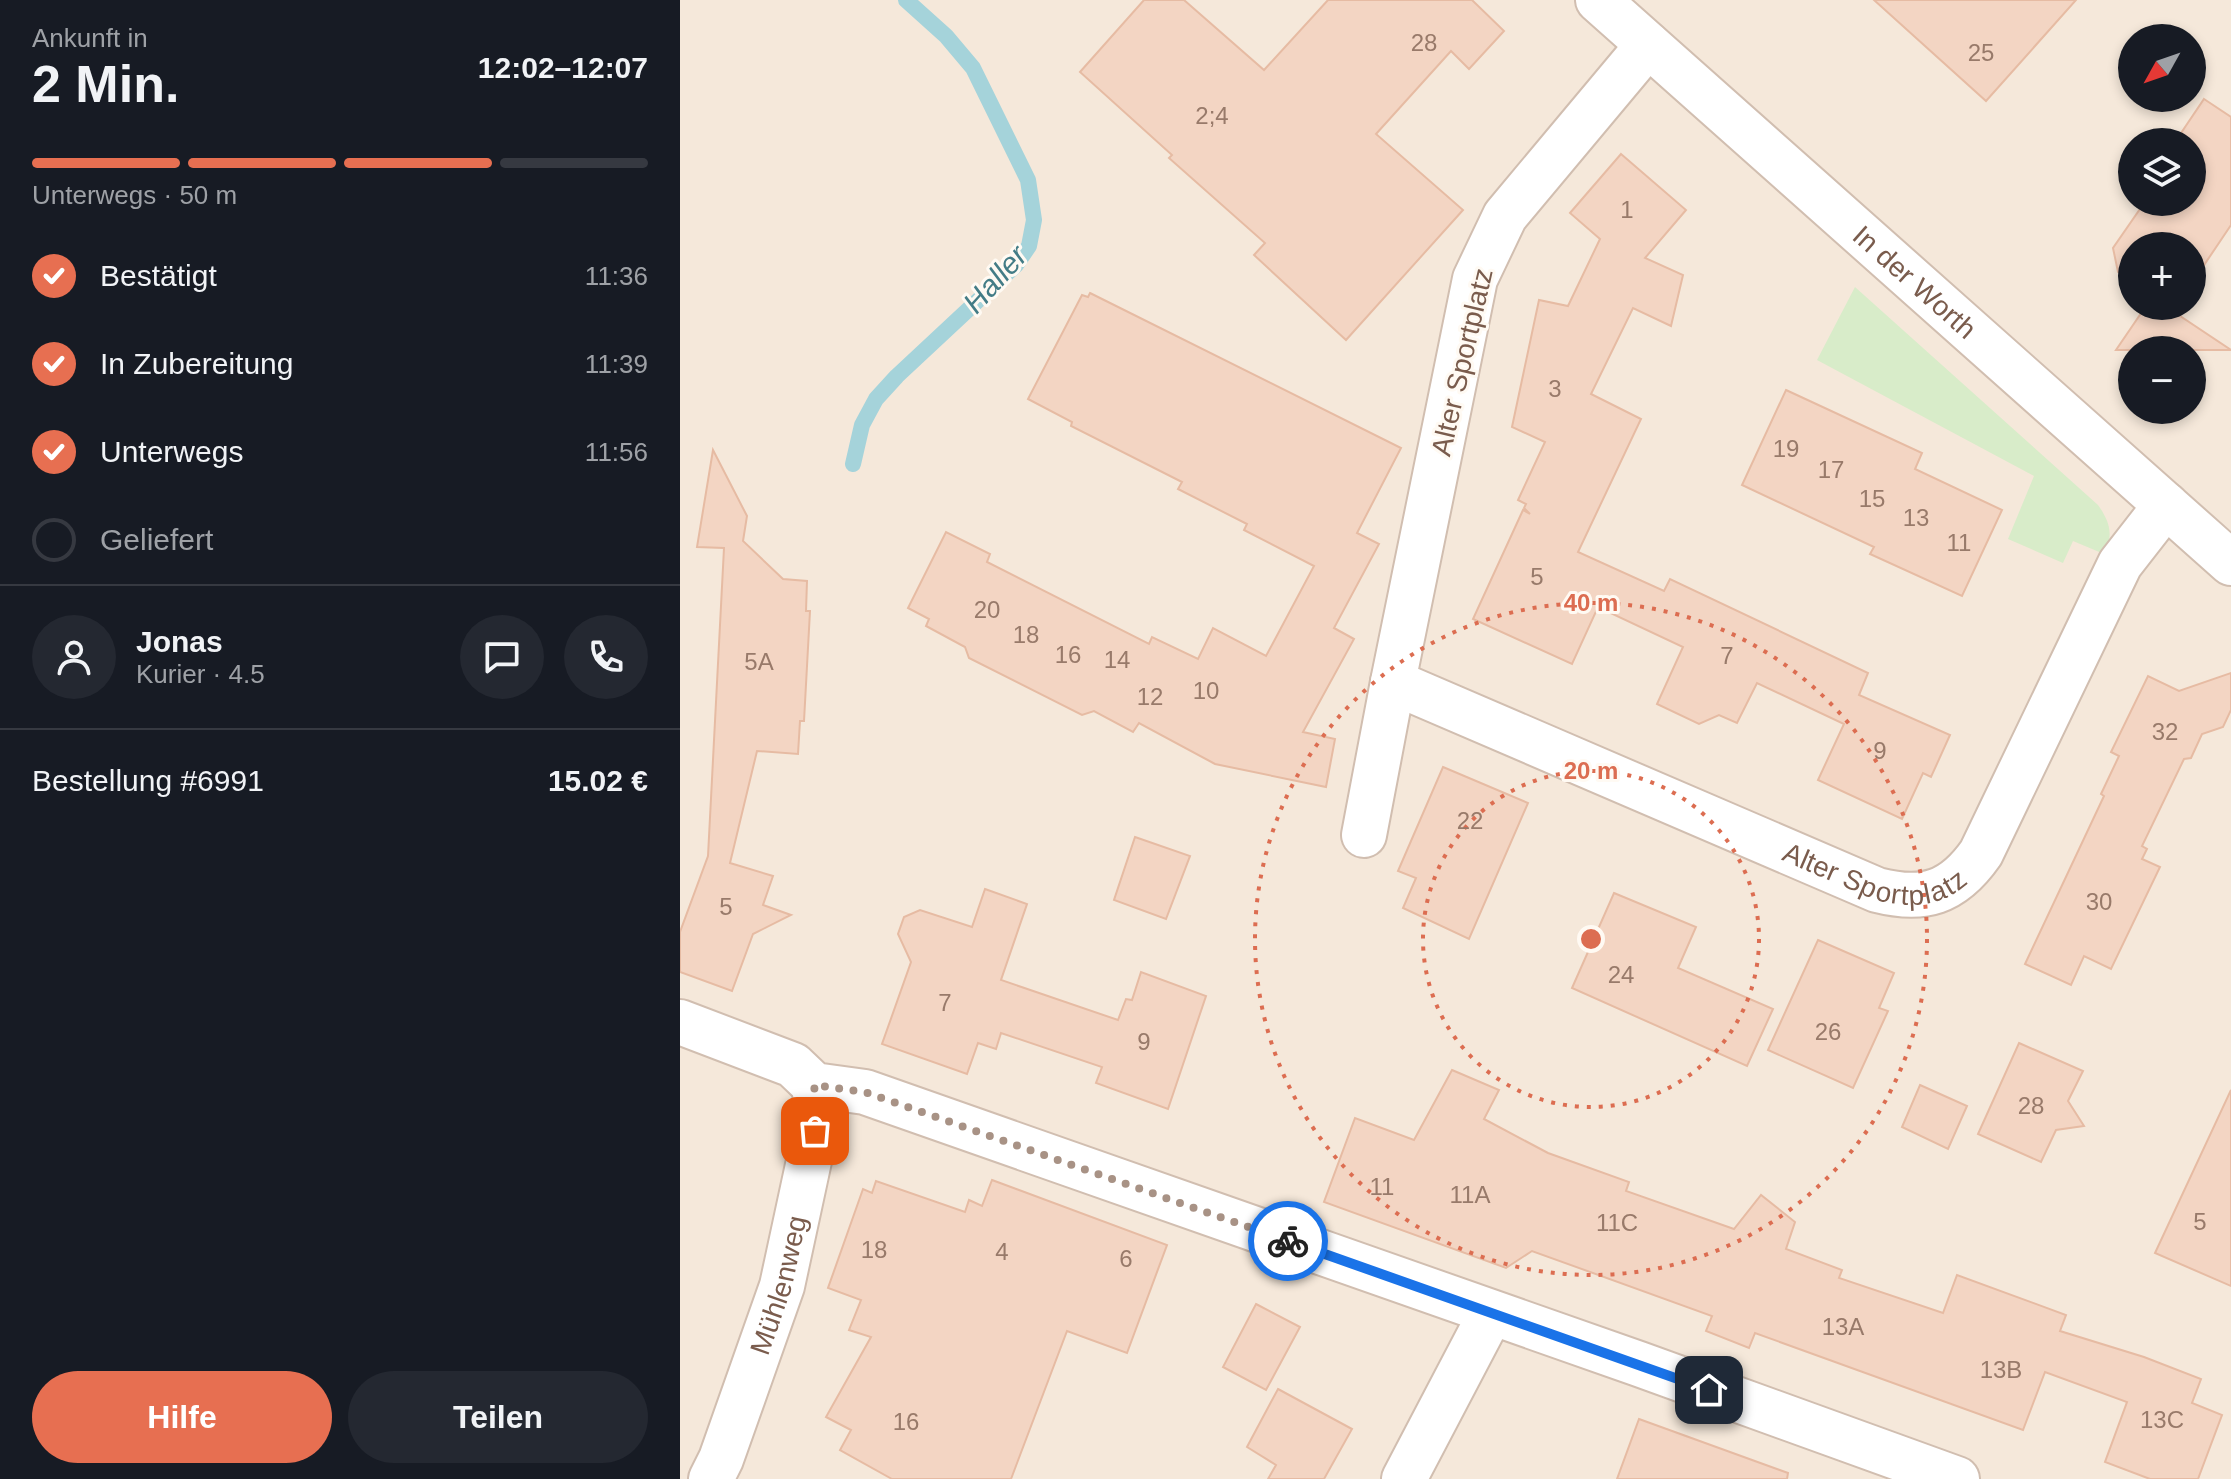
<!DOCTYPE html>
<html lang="de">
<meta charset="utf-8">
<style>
body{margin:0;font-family:Arial,sans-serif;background:#242831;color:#f1f3f6;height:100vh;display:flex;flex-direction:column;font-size:30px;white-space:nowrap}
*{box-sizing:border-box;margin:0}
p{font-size:26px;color:#9ea1a6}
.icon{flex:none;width:44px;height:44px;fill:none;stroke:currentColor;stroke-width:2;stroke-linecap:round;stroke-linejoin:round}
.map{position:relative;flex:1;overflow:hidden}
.side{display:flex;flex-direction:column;background:#171b24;width:680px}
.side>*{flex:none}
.needle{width:52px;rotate:230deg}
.controls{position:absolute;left:1438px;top:24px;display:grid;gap:16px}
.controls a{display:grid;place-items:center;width:88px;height:88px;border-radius:50%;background:#171b24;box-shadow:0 4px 12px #0003;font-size:40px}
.pin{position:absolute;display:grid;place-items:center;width:68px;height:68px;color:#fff;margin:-34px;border-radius:16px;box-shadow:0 4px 12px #0006}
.courier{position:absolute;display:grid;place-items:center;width:80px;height:80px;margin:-40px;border:6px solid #1a73e8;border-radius:50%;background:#fff;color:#222;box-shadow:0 2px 10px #0007}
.head em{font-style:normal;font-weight:700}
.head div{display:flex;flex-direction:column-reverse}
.head{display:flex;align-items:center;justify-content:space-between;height:136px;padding:0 32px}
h1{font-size:52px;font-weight:700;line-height:60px}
.bar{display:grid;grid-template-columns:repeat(4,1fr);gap:12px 8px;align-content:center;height:96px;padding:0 32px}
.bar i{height:10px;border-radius:6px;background:#363941}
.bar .active{background:#e76f51}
.bar p{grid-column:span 4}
.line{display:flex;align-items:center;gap:20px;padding:0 32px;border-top:2px solid #363941}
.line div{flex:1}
.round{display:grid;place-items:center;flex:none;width:84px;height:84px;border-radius:42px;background:#242831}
ol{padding:0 32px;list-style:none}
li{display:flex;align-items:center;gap:24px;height:88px}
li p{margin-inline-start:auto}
li .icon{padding:8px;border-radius:50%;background:#e76f51;color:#fff;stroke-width:4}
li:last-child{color:#9ea1a6}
li i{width:44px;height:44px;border:4px solid #363941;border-radius:50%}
.action{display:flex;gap:16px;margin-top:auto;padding:16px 32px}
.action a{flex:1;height:92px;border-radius:48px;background:#e76f51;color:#fff;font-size:32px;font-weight:700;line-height:92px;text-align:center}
.action a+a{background:#242831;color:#f1f3f6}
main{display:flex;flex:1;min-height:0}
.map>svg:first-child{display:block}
</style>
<main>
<section class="side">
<div class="head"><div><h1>2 Min.</h1><p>Ankunft in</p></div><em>12:02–12:07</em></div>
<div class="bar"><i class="active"></i><i class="active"></i><i class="active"></i><i></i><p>Unterwegs · 50 m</p></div>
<ol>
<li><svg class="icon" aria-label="check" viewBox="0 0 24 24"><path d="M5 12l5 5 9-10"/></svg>Bestätigt<p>11:36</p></li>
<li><svg class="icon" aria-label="check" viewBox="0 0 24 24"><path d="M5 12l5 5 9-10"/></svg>In Zubereitung<p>11:39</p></li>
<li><svg class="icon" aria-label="check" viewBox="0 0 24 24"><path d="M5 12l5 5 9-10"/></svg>Unterwegs<p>11:56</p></li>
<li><i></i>Geliefert</li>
</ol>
<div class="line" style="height:144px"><a class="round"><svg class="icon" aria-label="person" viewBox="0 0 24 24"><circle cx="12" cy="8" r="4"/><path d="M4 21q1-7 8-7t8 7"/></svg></a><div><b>Jonas</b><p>Kurier · 4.5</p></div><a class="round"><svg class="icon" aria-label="chat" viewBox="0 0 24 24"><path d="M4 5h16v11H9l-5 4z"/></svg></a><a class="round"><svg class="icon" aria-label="phone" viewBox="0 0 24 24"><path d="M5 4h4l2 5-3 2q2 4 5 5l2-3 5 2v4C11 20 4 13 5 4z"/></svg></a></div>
<div class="line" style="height:104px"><div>Bestellung #6991</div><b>15.02 €</b></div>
<div class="action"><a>Hilfe</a><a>Teilen</a></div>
</section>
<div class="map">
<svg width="1551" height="1479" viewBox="0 0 1551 1479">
<rect width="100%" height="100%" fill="#fdf6ec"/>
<!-- residential -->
<path fill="#f5e8da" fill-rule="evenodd" d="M0,0H1551V1479H0ZM1452,38H1512V98H1452ZM1452,142H1512V202H1452ZM1452,246H1512V306H1452ZM1452,350H1512V410H1452Z"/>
<!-- green -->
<path fill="#d8ecc9" d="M1175,287L1418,505C1430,522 1434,535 1424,554L1393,541L1383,563L1328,539L1354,476L1137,360Z"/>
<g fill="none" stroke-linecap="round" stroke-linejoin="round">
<!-- stream -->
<polyline stroke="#a5d3da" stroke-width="16" points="173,464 182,425 196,399 217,376 336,265 349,246 354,220 348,180 293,68 266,36 226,0"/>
</g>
<!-- building -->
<g fill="#f3d5c3" stroke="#e6bba3" stroke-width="2">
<polygon points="464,0 504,0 584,70 648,0 792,0 824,31 789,69 771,51 696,134 783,210 666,340 574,255 585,243 489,158 492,155 400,72"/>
<polygon points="1194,0 1396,0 1306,101"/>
<polygon points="1524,99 1551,117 1551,225 1512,283 1512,246 1452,246 1452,281 1438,272 1433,248 1462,206 1455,202 1512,202 1512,142 1495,142"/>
<polygon points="941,154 1006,210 965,258 1003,275 991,326 953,308 911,394 961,419 898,552 984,591 990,579 1188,673 1179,695 1270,735 1251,777 1243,773 1222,819 1138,780 1164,724 1077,683 1057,723 1039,715 1019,724 977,704 1003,647 918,607 892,664 793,619 843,510 850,514 844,508 846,504 838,500 865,442 832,427 859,300 888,306 920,239 890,213"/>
<polygon points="410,293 721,448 677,533 699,544 654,628 674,639 623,732 655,739 646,787 535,764 459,723 453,732 414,711 402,715 289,658 285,647 246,626 249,619 228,608 266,532 310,554 307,562 469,644 472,637 518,659 533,628 586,656 634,566 564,530 567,524 498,489 502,482 391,426 392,422 348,399 402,295 408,297"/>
<polygon points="1466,306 1485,306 1551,350 1436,350"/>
<polygon points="1106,390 1242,453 1235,469 1322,510 1282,596 1190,554 1194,547 1062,485"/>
<polygon points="33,450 67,516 63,541 103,579 127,581 126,611 130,611 124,721 120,721 118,754 77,751 50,863 93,876 83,905 111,915 73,934 52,991 0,972 0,932 28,856 44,548 17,547"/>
<polygon points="1551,673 1551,710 1543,727 1522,734 1511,758 1504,759 1462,846 1467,849 1462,859 1480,867 1431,969 1404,956 1391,985 1345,964 1424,796 1421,794 1439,756 1431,752 1468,676 1499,691"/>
<polygon points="763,767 848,803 789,939 723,908 736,878 718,871"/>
<polygon points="455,837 510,856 486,919 434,900"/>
<polygon points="305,889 347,904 321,980 438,1020 446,999 452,1000 461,972 526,996 488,1109 416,1083 422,1067 321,1033 316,1049 298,1043 287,1074 202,1044 231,962 218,934 224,917 240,910 292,927"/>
<polygon points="934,893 1016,927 998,968 1093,1009 1067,1066 892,988"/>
<polygon points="1138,940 1214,973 1199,1008 1208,1011 1173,1088 1088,1050"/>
<polygon points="1339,1043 1403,1071 1388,1101 1404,1126 1376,1130 1361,1162 1298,1134"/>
<polygon points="772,1070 819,1090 804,1119 868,1153 949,1182 946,1191 1054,1229 1081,1195 1115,1222 1106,1249 1162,1270 1159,1278 1263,1313 1277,1275 1386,1315 1380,1331 1464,1357 1521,1379 1512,1403 1542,1415 1518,1479 1470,1479 1425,1462 1447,1402 1365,1372 1343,1430 1075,1333 1069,1348 1026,1331 1032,1316 852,1251 826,1268 644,1202 675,1118 734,1140"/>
<polygon points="1240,1085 1287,1106 1268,1149 1222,1127"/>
<polygon points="1551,1090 1551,1286 1475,1253"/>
<polygon points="312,1180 487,1245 447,1353 387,1331 331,1479 212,1479 160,1450 171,1430 146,1417 191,1337 169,1330 181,1300 148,1288 183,1189 192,1193 196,1181 285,1212 289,1200 302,1206"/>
<polygon points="576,1304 620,1327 586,1390 543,1367"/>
<polygon points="598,1389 672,1429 644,1479 588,1479 596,1465 567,1447"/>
<polygon points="959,1419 1108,1473 1107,1479 937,1479"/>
</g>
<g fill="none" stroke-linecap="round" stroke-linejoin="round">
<defs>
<g id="minor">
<path id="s1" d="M918,0L1551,563"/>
<path id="s2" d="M968,45L825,216L795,279L713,682L1197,890C1244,902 1273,893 1301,853L1440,564L1486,505"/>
<polyline points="684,835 713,682"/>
<polyline points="0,1022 113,1065 134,1085 185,1092 959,1364 1277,1479"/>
<path id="s3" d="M31,1479L41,1459L102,1286L138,1119L134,1085"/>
<polyline points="724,1479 811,1313"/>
</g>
</defs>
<!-- minor casing -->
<use href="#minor" stroke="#d1beb0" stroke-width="48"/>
<!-- minor -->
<use href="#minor" stroke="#fff" stroke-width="44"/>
</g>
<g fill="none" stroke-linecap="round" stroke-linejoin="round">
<!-- done -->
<polyline stroke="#a89285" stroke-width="8" stroke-dasharray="0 14.4" points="135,1131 138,1119 134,1085 185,1092 608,1241"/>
<!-- route -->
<polyline stroke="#1a73e8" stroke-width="10" points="608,1241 1029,1390"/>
</g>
<!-- distance rings -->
<g fill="none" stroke="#dc6d51" stroke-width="4" stroke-dasharray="4 8">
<circle cx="911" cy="939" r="168"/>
<circle cx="911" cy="939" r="336"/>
</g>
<g text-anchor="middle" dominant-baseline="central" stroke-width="6" stroke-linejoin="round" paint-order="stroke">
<!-- number labels -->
<g font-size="24" fill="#987a6a">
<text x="744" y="42">28</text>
<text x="1301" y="52">25</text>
<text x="532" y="115">2;4</text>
<text x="947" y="209">1</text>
<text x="875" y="388">3</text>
<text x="1106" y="448">19</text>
<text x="1151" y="469">17</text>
<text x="1192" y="498">15</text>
<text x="1236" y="517">13</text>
<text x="1279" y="542">11</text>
<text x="857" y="576">5</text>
<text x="307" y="609">20</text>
<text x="346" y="634">18</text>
<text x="388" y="654">16</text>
<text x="1047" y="655">7</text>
<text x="437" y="659">14</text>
<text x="79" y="661">5A</text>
<text x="526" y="690">10</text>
<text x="470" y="696">12</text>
<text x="1485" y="731">32</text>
<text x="1200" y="750">9</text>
<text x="790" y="820">22</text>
<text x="1419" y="901">30</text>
<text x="46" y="906">5</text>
<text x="941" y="974">24</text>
<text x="265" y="1002">7</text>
<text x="1148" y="1031">26</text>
<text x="464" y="1041">9</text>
<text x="1351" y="1105">28</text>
<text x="702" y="1186">11</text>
<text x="790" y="1194">11A</text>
<text x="1520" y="1221">5</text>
<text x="937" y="1222">11C</text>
<text x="194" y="1249">18</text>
<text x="322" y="1251">4</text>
<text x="446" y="1258">6</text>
<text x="1163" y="1326">13A</text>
<text x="1321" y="1369">13B</text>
<text x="1482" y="1419">13C</text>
<text x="226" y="1421">16</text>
</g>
<!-- street labels -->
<g font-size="28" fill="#7a5c4d" stroke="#fffaf3">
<text stroke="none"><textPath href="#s1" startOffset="424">In der Worth</textPath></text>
<text transform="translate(782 362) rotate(-77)">Alter Sportplatz</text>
<text stroke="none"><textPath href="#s2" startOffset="1226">Alter Sportplatz</textPath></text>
<text stroke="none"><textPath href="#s3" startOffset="206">Mühlenweg</textPath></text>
</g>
<!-- water labels -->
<g font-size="30" font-style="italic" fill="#437c86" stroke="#fffaf3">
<text transform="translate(315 279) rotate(-48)">Haller</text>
</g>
</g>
<circle cx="911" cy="939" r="12" fill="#dc6d51" stroke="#fffaf3" stroke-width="4"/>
<g font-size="24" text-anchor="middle" font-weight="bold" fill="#dc6d51" stroke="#fffaf3" stroke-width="6" stroke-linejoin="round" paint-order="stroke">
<text x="911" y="611">40 m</text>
<text x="911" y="779">20 m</text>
</g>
</svg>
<div class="controls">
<a><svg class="needle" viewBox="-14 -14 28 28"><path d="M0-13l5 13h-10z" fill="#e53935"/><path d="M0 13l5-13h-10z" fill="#9ea1a6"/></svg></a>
<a><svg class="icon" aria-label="layers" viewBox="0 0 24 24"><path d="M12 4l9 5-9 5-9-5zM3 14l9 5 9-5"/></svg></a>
<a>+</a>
<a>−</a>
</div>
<div class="pin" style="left:135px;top:1131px;background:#ea580c"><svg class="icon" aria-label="bag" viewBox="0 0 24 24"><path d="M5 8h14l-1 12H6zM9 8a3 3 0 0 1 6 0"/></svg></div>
<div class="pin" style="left:1029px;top:1390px;background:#1f2937"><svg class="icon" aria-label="home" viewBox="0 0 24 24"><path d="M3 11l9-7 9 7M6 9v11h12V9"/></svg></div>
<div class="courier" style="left:608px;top:1241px"><svg class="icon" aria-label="bike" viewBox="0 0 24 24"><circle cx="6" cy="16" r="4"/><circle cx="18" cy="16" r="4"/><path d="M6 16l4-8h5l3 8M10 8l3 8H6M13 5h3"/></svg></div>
</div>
</main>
